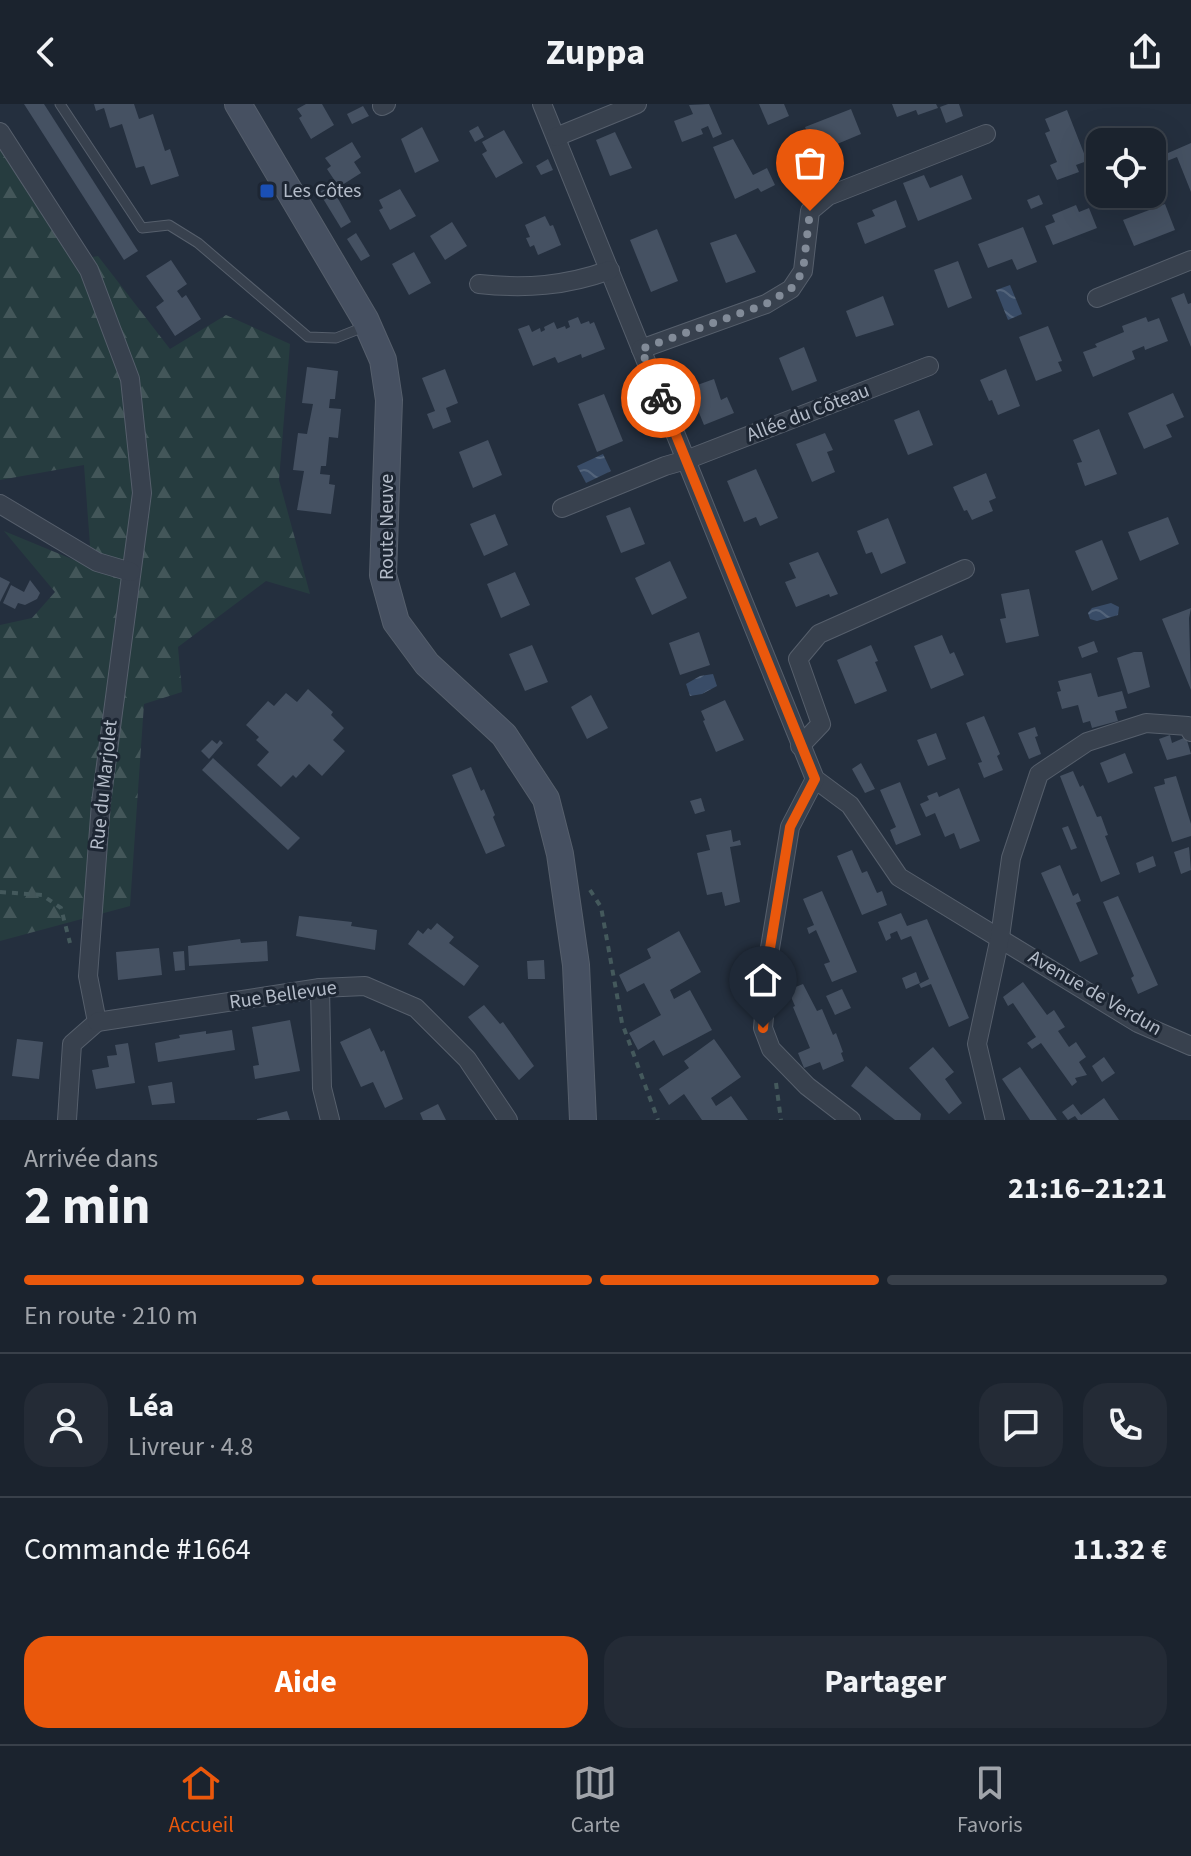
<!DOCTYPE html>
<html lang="fr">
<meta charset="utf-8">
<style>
body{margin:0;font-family:"Source Sans 3",sans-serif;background:#242b36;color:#f1f3f6;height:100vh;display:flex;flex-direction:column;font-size:30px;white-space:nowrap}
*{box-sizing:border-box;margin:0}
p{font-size:26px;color:#a0a4aa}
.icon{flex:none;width:44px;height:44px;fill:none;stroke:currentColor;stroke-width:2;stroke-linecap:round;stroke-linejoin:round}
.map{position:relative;height:1016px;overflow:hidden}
.details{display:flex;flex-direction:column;background:#1b232e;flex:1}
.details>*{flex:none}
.tools{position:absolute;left:1086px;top:24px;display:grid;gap:16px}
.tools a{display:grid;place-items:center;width:80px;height:80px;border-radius:16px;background:#1b232e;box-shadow:0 8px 32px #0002,0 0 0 2px #39404a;font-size:40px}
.pin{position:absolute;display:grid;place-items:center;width:68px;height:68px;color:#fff;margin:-82px -34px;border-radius:50% 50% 50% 0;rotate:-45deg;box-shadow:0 0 8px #0007}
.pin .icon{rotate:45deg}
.courier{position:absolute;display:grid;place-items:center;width:80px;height:80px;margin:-40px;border:6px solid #ea580c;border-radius:50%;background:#fff;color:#222;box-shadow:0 2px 10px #0007}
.head em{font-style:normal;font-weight:700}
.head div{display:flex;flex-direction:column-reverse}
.head{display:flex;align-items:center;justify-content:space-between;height:136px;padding:0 24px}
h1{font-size:52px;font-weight:700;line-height:60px}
.bar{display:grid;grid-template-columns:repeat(4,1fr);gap:12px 8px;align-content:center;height:96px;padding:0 24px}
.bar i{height:10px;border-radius:6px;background:#39404a}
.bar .on{background:#ea580c}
.bar p{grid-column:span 4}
.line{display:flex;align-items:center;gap:20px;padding:0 24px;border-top:2px solid #39404a}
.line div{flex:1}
.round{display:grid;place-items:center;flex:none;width:84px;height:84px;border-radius:24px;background:#242b36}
.cta{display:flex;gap:16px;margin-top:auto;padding:16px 24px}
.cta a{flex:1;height:92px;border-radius:24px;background:#ea580c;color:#fff;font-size:32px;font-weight:700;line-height:92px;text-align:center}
.cta a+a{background:#242b36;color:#f1f3f6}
header{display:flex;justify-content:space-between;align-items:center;height:104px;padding:0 24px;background:#1b232e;font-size:36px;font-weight:700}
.menu{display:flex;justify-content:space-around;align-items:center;height:112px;border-top:2px solid #39404a;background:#1b232e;font-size:22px;color:#a0a4aa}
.menu a{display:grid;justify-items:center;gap:4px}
.menu .on{color:#ea580c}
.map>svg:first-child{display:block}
</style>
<header><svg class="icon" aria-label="back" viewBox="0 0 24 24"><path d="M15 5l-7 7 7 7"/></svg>Zuppa<svg class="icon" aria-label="share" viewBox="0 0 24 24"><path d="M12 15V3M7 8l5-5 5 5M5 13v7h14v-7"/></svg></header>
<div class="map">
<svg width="1191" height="1016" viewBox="0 0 1191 1016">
<defs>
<pattern id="forest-firs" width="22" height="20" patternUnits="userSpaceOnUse" patternTransform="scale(2)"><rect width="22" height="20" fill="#263c3f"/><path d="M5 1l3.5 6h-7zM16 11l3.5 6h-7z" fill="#435659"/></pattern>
<pattern id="water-waves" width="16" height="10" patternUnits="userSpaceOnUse" patternTransform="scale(2)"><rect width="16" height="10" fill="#394c67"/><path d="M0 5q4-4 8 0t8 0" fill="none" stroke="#53647b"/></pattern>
</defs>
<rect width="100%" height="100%" fill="#242f3e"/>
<!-- forest -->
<polygon fill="url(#forest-firs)" points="0,43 72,157 98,152 170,245 226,211 290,240 279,376 310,490 266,477 178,543 182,588 144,600 130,802 0,837 0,521 32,514 55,488 4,427 79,458 90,441 84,361 0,376"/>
<!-- water -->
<g fill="url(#water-waves)">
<polygon points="1010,181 1022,210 1008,216 996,186"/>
<polygon points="603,350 611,367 586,379 577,362"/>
<polygon points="1111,499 1119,503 1118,511 1097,517 1090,515 1088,509 1092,504"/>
<polygon points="713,570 717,582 702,590 690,592 686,580 700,572"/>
</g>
<!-- building -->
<g fill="#455162">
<polygon points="24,0 44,0 138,147 124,156"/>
<polygon points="94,0 134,0 139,15 153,10 165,47 170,45 179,72 151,81 144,62 136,64 122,20 110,24 104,4 96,7"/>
<polygon points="306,0 322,0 334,21 311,35 299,14 302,12 297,5"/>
<polygon points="709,0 722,30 713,34 708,22 701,25 703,30 682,38 674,17 693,10 689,1"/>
<polygon points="759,0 784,0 789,12 768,21"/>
<polygon points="892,0 936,0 938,4 918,11 916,6 897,13"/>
<polygon points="948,0 959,0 963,12 946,19 940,3"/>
<polygon points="363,2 369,12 352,20 347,10"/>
<polygon points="851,5 861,30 830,43 832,47 817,53 805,23"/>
<polygon points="1067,6 1087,57 1076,61 1079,68 1057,76 1050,61 1057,58 1045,29 1050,27 1045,15"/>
<polygon points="478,22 484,33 475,38 469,27"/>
<polygon points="422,23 439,57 415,69 401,35"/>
<polygon points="504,26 523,59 496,74 482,50 487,47 482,38"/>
<polygon points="615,28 632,64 610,72 596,36"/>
<polygon points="733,35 753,71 767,64 775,81 761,88 758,84 735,95 713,43"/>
<polygon points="352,38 361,53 354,58 361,69 339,83 327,65 331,62 325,54"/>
<polygon points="1191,39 1191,88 1177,53 1152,63 1152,56"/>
<polygon points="548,55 553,66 541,71 536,62"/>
<polygon points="924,71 930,84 962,71 972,95 918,117 903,79"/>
<polygon points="331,82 351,118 341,124 319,88"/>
<polygon points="400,85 416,112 390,126 379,106 383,104 379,96"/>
<polygon points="1039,91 1043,100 1031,105 1027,96"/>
<polygon points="896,96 906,123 865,140 857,119 875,112 872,106"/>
<polygon points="1165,100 1175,126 1134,142 1123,116"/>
<polygon points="1076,101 1079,108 1089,104 1097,124 1053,141 1045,122 1055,118 1052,111"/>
<polygon points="545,112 550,122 553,121 561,141 538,151 534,141 530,143 526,134 530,133 525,121"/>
<polygon points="452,118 467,142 445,156 430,132"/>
<polygon points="1023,123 1037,158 1017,166 1012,155 988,164 978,140"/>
<polygon points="657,125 678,177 651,188 630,136"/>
<polygon points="356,129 370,152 361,157 347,135"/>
<polygon points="736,130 756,168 726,179 710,139"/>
<polygon points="414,148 431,179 409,191 392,160"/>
<polygon points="171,156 187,180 177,187 182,194 186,191 201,215 175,232 156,203 164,197 146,172"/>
<polygon points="958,157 972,194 948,204 934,166"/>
<polygon points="1184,189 1188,200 1191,199 1191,243 1171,194"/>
<polygon points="883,192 894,221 856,233 846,207"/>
<polygon points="578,213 581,220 589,217 590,220 594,218 605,245 582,254 581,250 558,259 555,253 533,262 518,225 529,221 532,228 540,224 541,228 545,226 544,223 554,218 557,225 565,222 566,225 570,223 568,217"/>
<polygon points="1146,213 1148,218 1159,214 1168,237 1145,246 1144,242 1132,247 1135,255 1093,273 1083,248 1097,243 1095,240 1124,228 1122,222"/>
<polygon points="1048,222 1062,257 1058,258 1062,267 1036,277 1019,233"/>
<polygon points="804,243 817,277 792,287 779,254"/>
<polygon points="307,263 338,267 335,295 330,295 329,304 341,305 338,334 329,333 326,362 321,362 320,370 330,371 329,380 335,381 331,410 297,406 304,367 293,366 298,329 307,330 313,300 302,299"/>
<polygon points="445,265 458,299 446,304 451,318 433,325 427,310 435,307 422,274"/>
<polygon points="1006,265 1020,302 998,311 992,296 989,297 980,276"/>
<polygon points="714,275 721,296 727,293 734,309 704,321 689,284"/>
<polygon points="1173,289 1184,313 1166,321 1172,333 1144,345 1128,309"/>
<polygon points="604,290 623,337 597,348 578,300"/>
<polygon points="919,306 933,341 908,351 894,316"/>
<polygon points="1099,325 1117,370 1085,382 1077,359 1082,358 1073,336"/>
<polygon points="825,329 833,346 827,348 835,368 812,378 796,340"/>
<polygon points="488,336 502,371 473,384 459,348"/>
<polygon points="756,365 778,414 760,422 756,413 744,418 727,377"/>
<polygon points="986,369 996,394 989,397 993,407 972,416 967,406 964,407 953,383"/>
<polygon points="630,403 645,440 621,449 606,412"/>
<polygon points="495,410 508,441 484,452 470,420"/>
<polygon points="1168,413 1179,440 1140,457 1128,428"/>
<polygon points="888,414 906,459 881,470 872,448 866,450 857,427"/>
<polygon points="1102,436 1118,475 1092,487 1075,447"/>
<polygon points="818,448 838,490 830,493 829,490 796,503 785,478 796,474 789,459"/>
<polygon points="670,457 687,494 652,511 635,474"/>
<polygon points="515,468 530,501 501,514 487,480"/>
<polygon points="0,473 10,478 0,498"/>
<polygon points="30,476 40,489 37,495 25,501 18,499 15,505 3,499 11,481 24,488"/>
<polygon points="1029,485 1039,532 1006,539 1000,515 1006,514 1001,490"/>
<polygon points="1191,504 1189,514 1191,586 1162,515"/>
<polygon points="699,528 710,561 680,571 669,539"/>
<polygon points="942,531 950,550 954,548 964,571 931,585 914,542"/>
<polygon points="1094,537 1098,548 1082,554 1078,543"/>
<polygon points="532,541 548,578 525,587 509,550"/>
<polygon points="871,541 878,557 875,558 887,587 855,600 837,556"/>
<polygon points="1134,548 1142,548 1150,583 1128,590 1117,554"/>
<polygon points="1091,569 1098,593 1122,587 1127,604 1115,607 1118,617 1092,624 1090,617 1083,619 1078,601 1062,605 1057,588 1061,587 1058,577"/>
<polygon points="308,585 333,608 331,611 344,624 333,636 345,647 322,672 309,660 296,674 293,671 281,683 257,661 269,648 256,636 259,633 246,621 268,597 274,602 286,589 297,598"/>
<polygon points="591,591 608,624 587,635 571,603"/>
<polygon points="725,596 744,636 716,648 703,617 705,616 701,607"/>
<polygon points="984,612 1000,650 997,652 1003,666 984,674 978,659 982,658 966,619"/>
<polygon points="1035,623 1038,632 1035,633 1041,650 1029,655 1018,629"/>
<polygon points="936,629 946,655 928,662 917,636"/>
<polygon points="1170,631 1172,639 1186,633 1191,650 1167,656 1159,635"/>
<polygon points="212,636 217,640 220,636 223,639 209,655 201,647"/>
<polygon points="1125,649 1133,669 1108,679 1100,659"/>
<polygon points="213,654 300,734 288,746 202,666"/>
<polygon points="861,659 875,685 865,689 852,665"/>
<polygon points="471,663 481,687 484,685 490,699 495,711 493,713 505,742 486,750 452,671"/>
<polygon points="1073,667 1080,683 1083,681 1097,713 1101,712 1108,731 1105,732 1120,770 1101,778 1060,672"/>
<polygon points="1176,672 1191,720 1191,732 1172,738 1154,683 1165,680 1164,675"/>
<polygon points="900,678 921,731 896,741 890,726 896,723 880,686"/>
<polygon points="959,684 980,737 960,745 954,729 945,733 935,709 926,713 920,700 929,696 927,692 937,688 939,693"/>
<polygon points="701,694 705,707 695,710 690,697"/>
<polygon points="1068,722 1077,744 1071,746 1062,724"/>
<polygon points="731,726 733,738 740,736 741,741 730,743 740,798 725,802 722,788 707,791 697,749 710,746 706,731"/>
<polygon points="1189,743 1191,766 1181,770 1174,748"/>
<polygon points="852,746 862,769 867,767 877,789 882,787 887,801 862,811 837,752"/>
<polygon points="1153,752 1156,762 1139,769 1136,759"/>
<polygon points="1060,761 1073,792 1078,789 1081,797 1076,799 1098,850 1080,858 1041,769"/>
<polygon points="822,787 857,868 832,878 824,860 830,858 816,826 809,830 807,824 814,821 803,795"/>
<polygon points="1118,792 1158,881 1138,890 1131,874 1134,872 1103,798"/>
<polygon points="901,809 907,822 927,815 969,914 949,923 931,880 921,884 919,880 929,875 911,832 901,836 897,827 890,830 891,834 886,837 878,818"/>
<polygon points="299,812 352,818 351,822 377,826 375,846 296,832"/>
<polygon points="437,819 454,833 449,839 479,862 464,882 408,840 418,826 423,830 428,824 431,826"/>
<polygon points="679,827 701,868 670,886 674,895 690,886 712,926 663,952 654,936 638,946 629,929 661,911 644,879 627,888 619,871 651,854 647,845"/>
<polygon points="240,835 241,839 267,837 268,857 189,862 188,842"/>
<polygon points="159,844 162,871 118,876 116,848"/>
<polygon points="184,847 185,866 175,867 173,848"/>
<polygon points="544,856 545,875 528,875 527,857"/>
<polygon points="916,868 920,879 906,885 902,874"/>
<polygon points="1023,878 1047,911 1054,906 1065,923 1058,927 1069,943 1076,938 1086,953 1079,958 1087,971 1075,974 1077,978 1072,982 1041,939 1032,945 1027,939 1036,933 1013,899 1008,902 1003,893"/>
<polygon points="803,880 817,907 822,905 833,931 836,929 843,948 841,949 844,957 823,966 820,958 804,964 798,949 810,944 793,903 795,902 788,886"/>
<polygon points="842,885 851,904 835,911 826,892"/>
<polygon points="484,901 500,920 503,918 534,962 519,976 468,913"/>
<polygon points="290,916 300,967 255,975 253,962 259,961 252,923"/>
<polygon points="370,924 381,948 384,946 403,995 385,1004 373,978 361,983 340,938"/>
<polygon points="232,926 235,946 158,958 155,939 180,934 179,931 193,929 206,927 206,930"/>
<polygon points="17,935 43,938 39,975 12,972"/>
<polygon points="714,935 741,973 711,994 716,1002 731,992 748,1016 702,1016 684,990 669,1001 659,985 689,964 684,957"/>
<polygon points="128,939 135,979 96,985 92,966 109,963 107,952 117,951 115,941"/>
<polygon points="933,943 954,968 945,975 962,999 949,1010 909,964"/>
<polygon points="1104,953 1115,969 1102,978 1092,962"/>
<polygon points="866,962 921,1010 920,1016 895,1016 851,982"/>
<polygon points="1020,963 1057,1016 1030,1016 1002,975"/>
<polygon points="172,978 175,999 152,1001 148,982"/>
<polygon points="1104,994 1119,1016 1078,1016 1075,1012 1068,1016 1062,1008 1073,1000 1081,1011"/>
<polygon points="438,1000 446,1016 423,1016 420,1009"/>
<polygon points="287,1007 290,1016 257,1016 257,1015"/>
</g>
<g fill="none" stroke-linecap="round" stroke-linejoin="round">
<defs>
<polyline id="lane" points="60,0 142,124 169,121 198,139 308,233 336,234 364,223"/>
<g id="street">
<polyline points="542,0 815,675 850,701 899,773 1138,919 1191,942"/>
<polyline points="382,2 386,0"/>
<polyline points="0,28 89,166 130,275 142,389 101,699 88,872 97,918 72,940 67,1016"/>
<polyline points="556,33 637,0"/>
<path d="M479,180C525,185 566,182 610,166"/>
<polyline points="1097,194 1191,156"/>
<polyline points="641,245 766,200 791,185 803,167 810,107 828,92 986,30"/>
<polyline points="0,400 97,458 131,468"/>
<polyline points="562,404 665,362 686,356 929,262"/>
<polyline points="800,642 821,620 798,555 819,530 965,465"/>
<polyline points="815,675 790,723 770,844 763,924 771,945 807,982 851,1016"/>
<polyline points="320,884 322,984 330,1016"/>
<polyline points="97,918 320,884 365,882 416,904 467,955 508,1016"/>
<polyline points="995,1016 977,940 1000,833 1011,754 1039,670 1087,638 1146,619 1188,622 1191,628"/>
</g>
<polyline id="secondary" points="238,0 365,215 383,256 389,296 383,471 396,518 427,560 504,631 546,695 560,750 576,861 583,1016"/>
</defs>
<!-- lane casing -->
<use href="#lane" stroke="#565f6c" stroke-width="11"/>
<!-- street casing -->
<use href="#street" stroke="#565f6c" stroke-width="20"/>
<!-- secondary casing -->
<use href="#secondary" stroke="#565f6c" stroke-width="28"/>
<!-- path -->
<g stroke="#44595c" stroke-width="4" stroke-dasharray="6 6" stroke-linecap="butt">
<polyline points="590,786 601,803 622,919 658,1016"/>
<polyline points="0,788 42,791 61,804 70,839"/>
<polyline points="776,979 781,1016"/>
</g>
<!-- lane -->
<use href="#lane" stroke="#38414e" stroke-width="9"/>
<!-- street -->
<use href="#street" stroke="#38414e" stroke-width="18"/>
<!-- secondary -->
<use href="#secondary" stroke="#465061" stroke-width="26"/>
</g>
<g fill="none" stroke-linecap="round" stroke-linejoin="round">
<!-- done -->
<polyline stroke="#828b98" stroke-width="8" stroke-dasharray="0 14.4" points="661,294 641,245 766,200 791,185 803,167 810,107"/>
<!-- route -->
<polyline stroke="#ea580c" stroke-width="10" points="661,294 815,675 790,723 770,844 763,924"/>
</g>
<!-- markers -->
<rect fill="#1a4fb4" stroke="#1d2633" stroke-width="3" x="259" y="79" width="16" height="16" rx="4"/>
<g text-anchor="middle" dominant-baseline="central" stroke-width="6" stroke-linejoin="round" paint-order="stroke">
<!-- poi labels -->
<g font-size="20" fill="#b4bcc9" stroke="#1d2633" text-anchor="start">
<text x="283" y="87">Les Côtes</text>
</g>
<!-- street labels -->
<g font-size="20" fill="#b4bcc9" stroke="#1d2633">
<text transform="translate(808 309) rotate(-21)">Allée du Côteau</text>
<text transform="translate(387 423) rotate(-90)">Route Neuve</text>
<text transform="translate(104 681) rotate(-84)">Rue du Marjolet</text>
<text transform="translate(1095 889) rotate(30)">Avenue de Verdun</text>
<text transform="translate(283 891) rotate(-8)">Rue Bellevue</text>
</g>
</g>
</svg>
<div class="tools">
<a><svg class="icon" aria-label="locate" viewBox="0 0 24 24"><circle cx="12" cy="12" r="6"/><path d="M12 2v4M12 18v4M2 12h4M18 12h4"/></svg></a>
</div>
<div class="pin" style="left:810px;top:107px;background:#ea580c"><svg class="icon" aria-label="bag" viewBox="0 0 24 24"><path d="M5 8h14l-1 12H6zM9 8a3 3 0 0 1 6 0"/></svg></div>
<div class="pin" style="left:763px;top:924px;background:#1f2937"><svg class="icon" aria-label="home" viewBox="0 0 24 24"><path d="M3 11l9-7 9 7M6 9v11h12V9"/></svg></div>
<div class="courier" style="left:661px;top:294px"><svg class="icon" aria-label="bike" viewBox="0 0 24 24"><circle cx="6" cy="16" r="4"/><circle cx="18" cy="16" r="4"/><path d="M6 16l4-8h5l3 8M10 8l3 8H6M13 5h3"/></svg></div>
</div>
<section class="details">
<div class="head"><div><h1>2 min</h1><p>Arrivée dans</p></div><em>21:16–21:21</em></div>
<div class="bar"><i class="on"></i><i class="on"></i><i class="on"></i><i></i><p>En route · 210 m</p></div>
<div class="line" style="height:144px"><a class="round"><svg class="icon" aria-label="person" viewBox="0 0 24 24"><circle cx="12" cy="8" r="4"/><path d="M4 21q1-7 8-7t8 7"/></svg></a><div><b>Léa</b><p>Livreur · 4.8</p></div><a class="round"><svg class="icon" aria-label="chat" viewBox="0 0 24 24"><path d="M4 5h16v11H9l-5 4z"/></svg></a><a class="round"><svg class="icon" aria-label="phone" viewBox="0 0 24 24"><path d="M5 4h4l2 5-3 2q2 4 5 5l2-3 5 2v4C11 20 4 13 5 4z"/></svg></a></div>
<div class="line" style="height:104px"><div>Commande #1664</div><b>11.32 €</b></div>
<div class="cta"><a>Aide</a><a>Partager</a></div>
</section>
<nav class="menu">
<a class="on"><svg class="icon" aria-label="home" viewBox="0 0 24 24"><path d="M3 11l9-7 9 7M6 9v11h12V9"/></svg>Accueil</a>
<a><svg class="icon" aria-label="map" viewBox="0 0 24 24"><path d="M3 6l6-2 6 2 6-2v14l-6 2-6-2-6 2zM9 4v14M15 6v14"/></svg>Carte</a>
<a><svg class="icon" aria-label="saved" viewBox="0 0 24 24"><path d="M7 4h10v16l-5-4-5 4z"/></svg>Favoris</a>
</nav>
